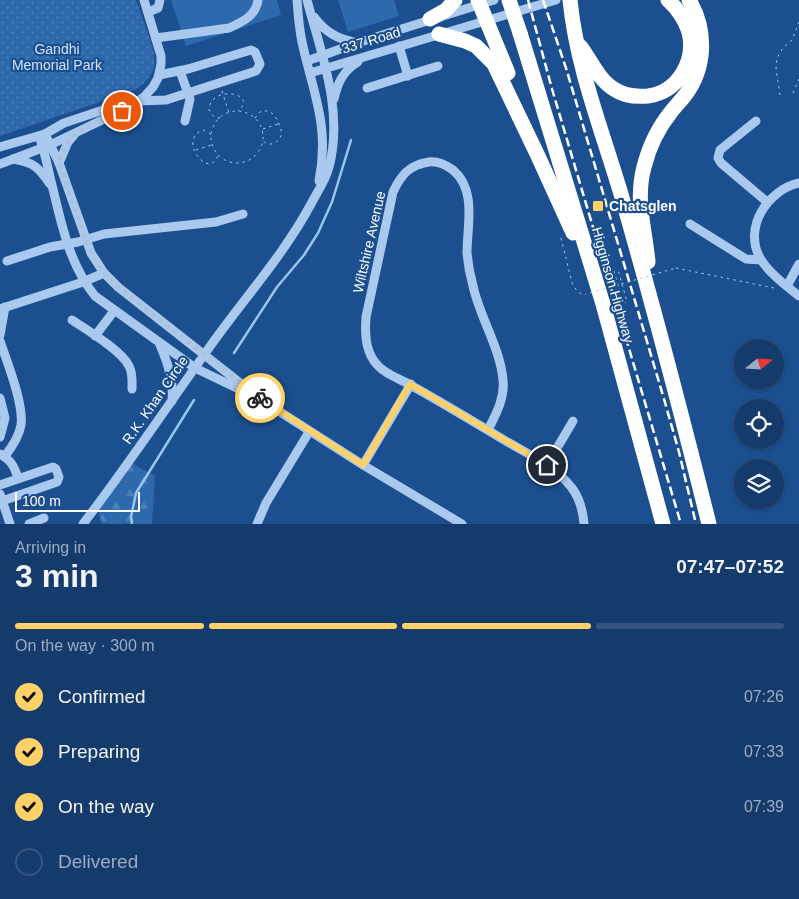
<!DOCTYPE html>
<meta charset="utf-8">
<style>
body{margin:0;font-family:Helvetica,sans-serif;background:#214673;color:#f1f3f6;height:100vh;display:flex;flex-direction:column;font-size:19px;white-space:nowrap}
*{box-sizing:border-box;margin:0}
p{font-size:16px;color:#9dadc1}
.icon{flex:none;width:28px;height:28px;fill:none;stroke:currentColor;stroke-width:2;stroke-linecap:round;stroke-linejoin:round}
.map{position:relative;height:524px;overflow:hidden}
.sheet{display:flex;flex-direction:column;background:#143b6b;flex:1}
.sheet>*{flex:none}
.needle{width:32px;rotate:72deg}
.tools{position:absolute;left:734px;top:339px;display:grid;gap:10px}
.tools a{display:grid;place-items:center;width:50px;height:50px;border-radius:50%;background:#143b6b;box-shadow:0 1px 4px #0004,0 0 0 1px #33557e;font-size:25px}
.scale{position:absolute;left:15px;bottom:12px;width:125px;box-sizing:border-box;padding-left:5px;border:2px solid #fff;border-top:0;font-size:14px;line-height:18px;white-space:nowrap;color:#fff;-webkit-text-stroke:4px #1b4f8f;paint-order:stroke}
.pin{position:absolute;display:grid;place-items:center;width:42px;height:42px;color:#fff;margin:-21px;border:2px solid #fff;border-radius:50%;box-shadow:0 1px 5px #0007}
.courier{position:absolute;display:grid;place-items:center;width:50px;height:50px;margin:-25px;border:4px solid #ffd166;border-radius:50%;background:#fff;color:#222;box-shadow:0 1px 6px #0007}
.overview em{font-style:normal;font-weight:700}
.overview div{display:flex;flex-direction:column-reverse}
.overview{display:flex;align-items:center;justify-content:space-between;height:85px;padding:0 15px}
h1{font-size:32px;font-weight:700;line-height:38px}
.bar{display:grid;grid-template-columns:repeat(4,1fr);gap:8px 5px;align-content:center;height:60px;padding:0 15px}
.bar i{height:6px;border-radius:4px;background:#33557e}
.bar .on{background:#ffd166}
.bar p{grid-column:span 4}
ol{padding:0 15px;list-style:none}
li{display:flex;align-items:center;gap:15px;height:55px}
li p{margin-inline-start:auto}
li .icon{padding:5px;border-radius:50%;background:#ffd166;color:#111;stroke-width:4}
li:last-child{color:#9dadc1}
li i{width:28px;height:28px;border:2px solid #33557e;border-radius:50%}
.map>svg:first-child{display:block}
</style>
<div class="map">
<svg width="799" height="524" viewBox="0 0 799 524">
<defs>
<pattern id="grass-dots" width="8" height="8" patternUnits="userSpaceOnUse" patternTransform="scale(1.25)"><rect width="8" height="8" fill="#2e69ad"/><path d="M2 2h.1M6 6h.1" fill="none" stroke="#4d80b9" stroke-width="1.8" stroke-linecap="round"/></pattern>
<pattern id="forest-firs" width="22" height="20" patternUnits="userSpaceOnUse" patternTransform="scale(1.25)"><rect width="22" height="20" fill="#2e69ad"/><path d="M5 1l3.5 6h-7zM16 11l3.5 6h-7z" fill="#4d80b9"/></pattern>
</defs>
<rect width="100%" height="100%" fill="#1b4f8f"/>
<!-- grass -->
<path fill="url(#grass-dots)" d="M0,0H136C140,11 144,23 148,34C157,60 160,73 135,90L0,136Z"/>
<!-- forest -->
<polygon fill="url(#forest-firs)" points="130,462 155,476 152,524 102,524 97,507"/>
<!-- pitch -->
<g fill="#2e69ad">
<polygon points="171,0 277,0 281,15 186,46"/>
<polygon points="338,0 394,0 399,16 348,32"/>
</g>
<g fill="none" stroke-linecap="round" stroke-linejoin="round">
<!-- stream -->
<g stroke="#9cc4f0" stroke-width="2.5">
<polyline points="234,353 277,287 304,255 318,233 332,202 351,140"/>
<polyline points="132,524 131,517 136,493 194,400"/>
</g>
<!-- path -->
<g stroke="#a9c9ee" stroke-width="1" stroke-dasharray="2.5 4" stroke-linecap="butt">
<polyline points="222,91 228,110"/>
<polyline points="793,93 799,79"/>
<polyline points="780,95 776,69 777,58 783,48 792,40 799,22"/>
<circle cx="237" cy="137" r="26"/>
<path d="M220,118L214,117L209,110C210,84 260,93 238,111"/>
<path d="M255,118L261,111C275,109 278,121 282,133C280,140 275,145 267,144L263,141"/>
<polyline points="263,129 278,124"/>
<path d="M211,134L203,130C176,139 210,182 218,155"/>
<polyline points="196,150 211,145"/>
<polyline points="561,238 572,283 577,291 581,294 586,294"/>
<polyline points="676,268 774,288"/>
<polyline points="614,271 622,299 625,303 627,301 626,298 618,270"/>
</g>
<!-- minor -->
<g stroke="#a9c9ee" stroke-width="9">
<path d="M297,0C298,14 299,28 302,42C313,93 330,126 319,181"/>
<polyline points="148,12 158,8 160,0"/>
<path d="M314,17C326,33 338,39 357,43"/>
<path d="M156,38L229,28C242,22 256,16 258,0"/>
<polyline points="399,46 408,76"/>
<polyline points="307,61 357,43 494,0"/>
<polyline points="180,71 190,99 185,121"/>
<polyline points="310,73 556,0"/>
<polyline points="367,88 438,66"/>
<path d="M334,99C338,82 343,71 358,62"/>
<polyline points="138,101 166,100 256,71 260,64 255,52 251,50 188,69 159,75"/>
<polyline points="756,121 720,150 718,158 721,163 767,202"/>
<polyline points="45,134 64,123 121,104 130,104"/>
<path d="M39,136C46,154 48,171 53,189C62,227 70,265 95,296L195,368L245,392"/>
<polyline points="0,147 45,134 59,163 91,253 104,273 118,287 263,401 363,465 462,524"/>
<path d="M13,159C34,162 39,168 50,184"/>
<polyline points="59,163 68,142 74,135"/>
<polyline points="0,164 50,145 121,111 144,97 153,87 158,78 161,64 161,56 144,0"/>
<path d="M799,183C768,190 743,227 760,258C769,273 785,285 799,296"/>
<polyline points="690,224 746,259 761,260"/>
<polyline points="7,261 50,247 78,242 104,234 216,222 243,214"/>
<polyline points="787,286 799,264"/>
<polyline points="0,309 83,282 104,273"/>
<path d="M72,320C87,330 122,351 129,366C133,373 132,382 132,389"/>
<polyline points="0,335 5,307"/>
<polyline points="95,336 114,311"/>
<path d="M0,341C7,362 24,404 21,425C19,437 12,447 5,456"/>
<path d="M160,345C168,363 174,381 172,401"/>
<polyline points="0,398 5,418 0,437"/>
<path d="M488,430C496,414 505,398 503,380C500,347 480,318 473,286C470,275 468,264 467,253C467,226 477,190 453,170C446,165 438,161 429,162C409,165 401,175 393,192L366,317C365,332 365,348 374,361C383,374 399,378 412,386C443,403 474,422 504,440C528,454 555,466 572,488C580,499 583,511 584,524"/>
<path d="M0,454C11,460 14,466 18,478"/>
<polyline points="363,465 411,384"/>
<polyline points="547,465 573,421"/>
<polyline points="0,485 53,467 56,469 59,477 57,482 2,501"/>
<polyline points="0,494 10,524"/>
<polyline points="29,524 44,518"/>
<path d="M83,524C125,469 164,411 204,355C239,304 282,258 311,204C317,192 326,180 329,167C344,111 321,53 307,0"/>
<polyline points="257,524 266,503 309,432"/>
</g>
<!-- highway -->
<g stroke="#fff" stroke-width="15">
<polyline points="478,0 508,73"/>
<path d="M570,0C577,70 604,135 623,201C654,308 682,416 709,524"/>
<polyline points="430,19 446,10 455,0"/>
<polyline points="520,33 603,304 663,524"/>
<polyline points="439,34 465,41 476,46 494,64 538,156 573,233"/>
<path d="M581,47C591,61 599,80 614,89C624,96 637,97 648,96C678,92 696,61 689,32C685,20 678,9 668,0"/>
<path d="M648,262C645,228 635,201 644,167C649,147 658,128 671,112C676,105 683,99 688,91C706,64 706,28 689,0"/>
</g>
<!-- rail -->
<g stroke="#fff" stroke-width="2.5" stroke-dasharray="9 4" stroke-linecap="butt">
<polyline points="528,0 552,89 681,524"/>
<polyline points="543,0 566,68 664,399 679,452 696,524"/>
</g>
<!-- path-bridge -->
<g stroke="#a9c9ee" stroke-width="1" stroke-dasharray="2.5 4" stroke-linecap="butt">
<polyline points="228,110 230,115"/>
<polyline points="590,293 676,268"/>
</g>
<!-- highway-bridge -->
<polyline stroke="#fff" stroke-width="15" points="509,0 520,33"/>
</g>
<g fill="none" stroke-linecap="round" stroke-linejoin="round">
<!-- done -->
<path stroke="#afc1d8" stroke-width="5" stroke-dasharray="0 9" d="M122,111C91,126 70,126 59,163L91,253L104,273L118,287L260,398"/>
<!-- route -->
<polyline stroke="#ffd166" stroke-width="6" points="260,398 363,465 410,384 547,465"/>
</g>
<!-- markers -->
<rect fill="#ffd166" stroke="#1b4f8f" stroke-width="2" x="592" y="200" width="12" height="12" rx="2.5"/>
<g text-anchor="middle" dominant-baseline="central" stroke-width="4.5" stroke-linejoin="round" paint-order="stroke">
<!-- street labels -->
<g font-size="14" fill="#fff" stroke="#1b4f8f">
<text transform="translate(371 40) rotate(-17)">337 Road</text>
<text transform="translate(369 242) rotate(-77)">Wiltshire Avenue</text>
<text transform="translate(613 285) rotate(74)">Higginson Highway</text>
<text transform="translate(155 400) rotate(-55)">R.K. Khan Circle</text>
</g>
<!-- park labels -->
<g font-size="14" fill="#cfe3fa" stroke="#1b4f8f">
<text x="57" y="49">Gandhi<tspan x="57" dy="16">Memorial Park</tspan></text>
</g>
<!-- poi labels -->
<g font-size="14" font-weight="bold" fill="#fff" stroke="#1b4f8f" text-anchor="start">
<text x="609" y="206">Chatsglen</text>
</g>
</g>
</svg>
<div class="tools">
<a><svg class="needle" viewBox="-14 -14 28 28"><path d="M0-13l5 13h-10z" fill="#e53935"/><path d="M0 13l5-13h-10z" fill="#9dadc1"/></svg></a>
<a><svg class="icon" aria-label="locate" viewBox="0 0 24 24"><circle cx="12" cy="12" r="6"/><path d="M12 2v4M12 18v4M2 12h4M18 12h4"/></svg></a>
<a><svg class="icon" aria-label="layers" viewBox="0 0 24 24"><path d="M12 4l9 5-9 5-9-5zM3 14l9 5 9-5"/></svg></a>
</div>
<div class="scale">100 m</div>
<div class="pin" style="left:122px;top:111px;background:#ea580c"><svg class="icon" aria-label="bag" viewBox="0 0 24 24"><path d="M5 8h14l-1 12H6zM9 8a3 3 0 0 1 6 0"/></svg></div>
<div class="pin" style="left:547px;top:465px;background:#1f2937"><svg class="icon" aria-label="home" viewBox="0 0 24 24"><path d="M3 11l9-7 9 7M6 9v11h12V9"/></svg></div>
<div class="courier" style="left:260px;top:398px"><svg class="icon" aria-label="bike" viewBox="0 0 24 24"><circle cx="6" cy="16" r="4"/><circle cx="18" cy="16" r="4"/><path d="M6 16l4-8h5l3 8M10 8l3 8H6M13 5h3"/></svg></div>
</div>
<section class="sheet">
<div class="overview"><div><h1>3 min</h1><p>Arriving in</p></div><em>07:47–07:52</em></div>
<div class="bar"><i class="on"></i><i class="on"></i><i class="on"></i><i></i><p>On the way · 300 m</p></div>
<ol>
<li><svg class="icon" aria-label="check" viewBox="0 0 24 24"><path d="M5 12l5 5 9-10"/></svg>Confirmed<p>07:26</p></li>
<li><svg class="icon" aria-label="check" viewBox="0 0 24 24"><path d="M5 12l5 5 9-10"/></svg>Preparing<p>07:33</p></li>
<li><svg class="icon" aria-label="check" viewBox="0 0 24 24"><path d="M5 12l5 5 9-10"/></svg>On the way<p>07:39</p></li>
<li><i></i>Delivered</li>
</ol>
</section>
